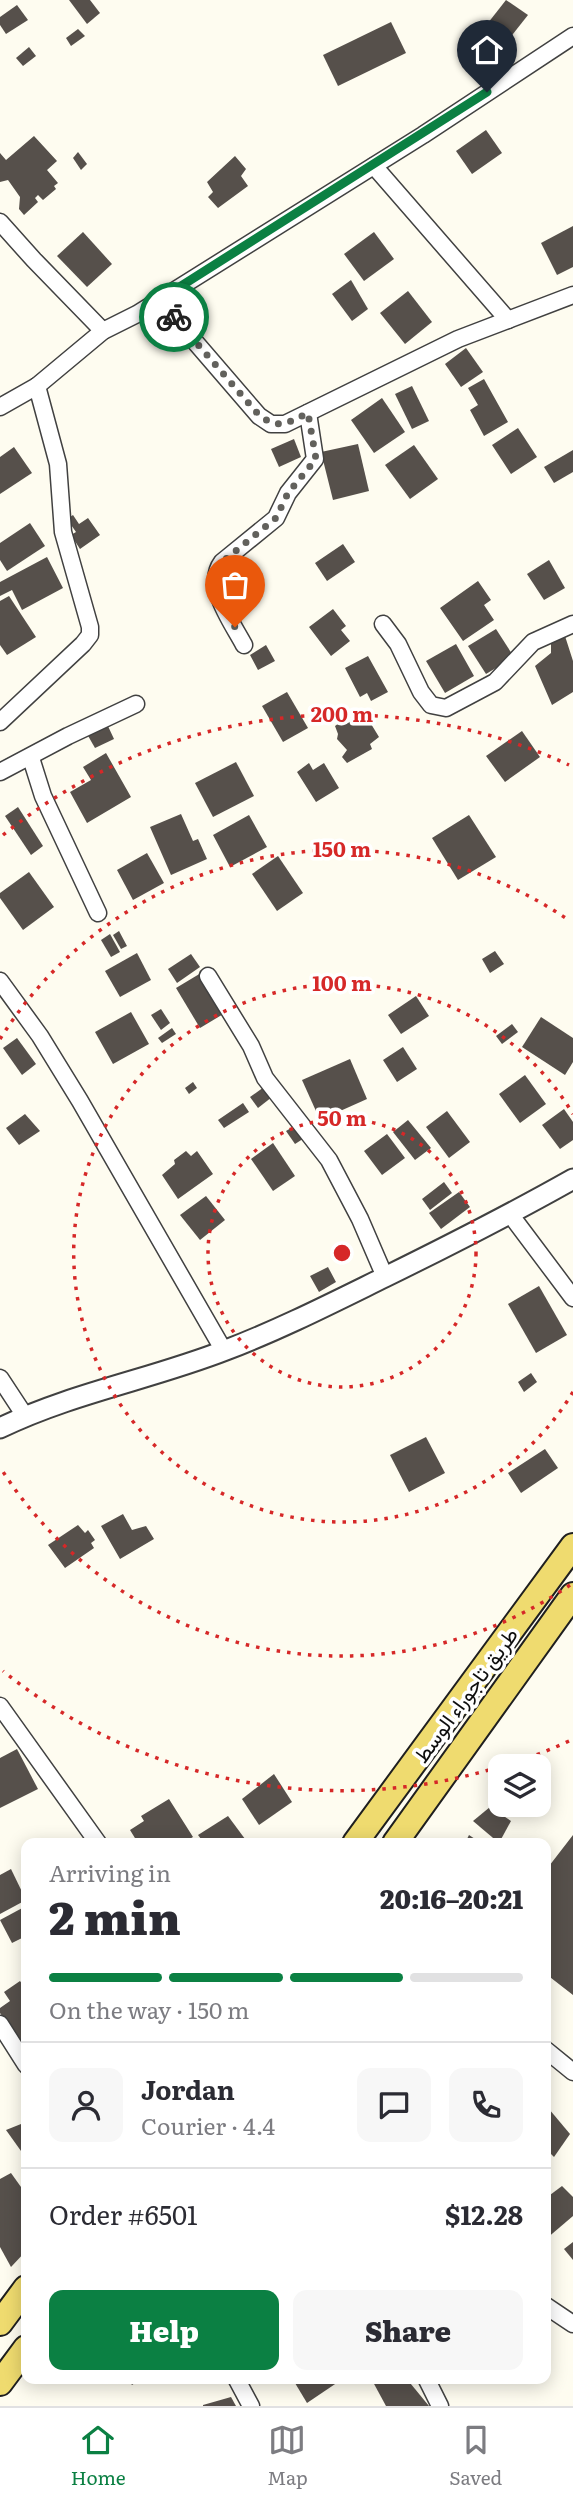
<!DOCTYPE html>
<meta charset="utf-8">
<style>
body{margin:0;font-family:Literata,Vazirmatn,serif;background:#f7f7f7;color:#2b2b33;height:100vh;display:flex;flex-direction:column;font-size:26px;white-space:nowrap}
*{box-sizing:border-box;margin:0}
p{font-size:23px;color:#7c7c81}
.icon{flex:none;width:38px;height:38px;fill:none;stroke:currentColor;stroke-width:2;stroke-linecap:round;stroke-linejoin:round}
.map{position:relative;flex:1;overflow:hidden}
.drawer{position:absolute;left:21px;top:1838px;width:530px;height:546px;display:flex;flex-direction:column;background:#fff;border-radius:14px;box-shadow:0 4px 18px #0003}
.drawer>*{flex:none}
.controls{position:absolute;left:488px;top:1754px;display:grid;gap:14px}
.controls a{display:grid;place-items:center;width:63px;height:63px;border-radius:14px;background:#fff;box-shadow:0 4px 18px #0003;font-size:35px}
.pin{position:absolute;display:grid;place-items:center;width:60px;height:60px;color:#fff;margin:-72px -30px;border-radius:50% 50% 50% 0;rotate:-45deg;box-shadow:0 0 7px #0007}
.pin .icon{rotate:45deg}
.courier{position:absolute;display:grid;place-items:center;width:70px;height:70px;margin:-35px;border:5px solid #0b8043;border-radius:50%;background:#fff;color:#222;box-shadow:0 2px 9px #0007}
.head em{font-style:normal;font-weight:800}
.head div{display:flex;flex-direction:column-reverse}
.head{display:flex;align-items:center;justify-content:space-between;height:119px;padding:0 28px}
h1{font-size:46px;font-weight:800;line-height:52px}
.bar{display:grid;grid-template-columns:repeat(4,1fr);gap:10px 7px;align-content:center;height:84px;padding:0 28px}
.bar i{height:9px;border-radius:5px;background:#e1e1e2}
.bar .current{background:#0b8043}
.bar p{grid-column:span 4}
.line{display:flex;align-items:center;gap:18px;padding:0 28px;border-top:2px solid #e1e1e2}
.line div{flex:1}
.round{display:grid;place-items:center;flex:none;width:74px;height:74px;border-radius:14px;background:#f7f7f7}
.cta{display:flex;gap:14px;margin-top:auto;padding:14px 28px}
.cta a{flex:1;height:80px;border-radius:14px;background:#0b8043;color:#fff;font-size:28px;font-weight:800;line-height:80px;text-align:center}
.cta a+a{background:#f7f7f7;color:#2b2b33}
.menu{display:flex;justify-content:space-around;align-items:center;height:98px;border-top:2px solid #e1e1e2;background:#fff;font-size:19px;color:#7c7c81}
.menu a{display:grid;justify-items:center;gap:4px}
.menu .current{color:#0b8043}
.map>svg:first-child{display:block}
</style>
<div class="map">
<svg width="573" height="2406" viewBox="0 0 573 2406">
<rect width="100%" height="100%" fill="#fefcf0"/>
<!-- building -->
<g fill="#56504b">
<polygon points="69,0 90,0 100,13 87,24"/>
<polygon points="506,0 528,15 498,53 477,37"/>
<polygon points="17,5 28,20 6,34 0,25 0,17"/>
<polygon points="391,22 406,53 338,86 323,55"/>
<polygon points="78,29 85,36 71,46 66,38"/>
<polygon points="29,47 36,56 23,66 16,58"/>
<polygon points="486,130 502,153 472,174 456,151"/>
<polygon points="34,136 57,161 47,170 58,183 54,186 56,189 43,200 38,195 35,198 38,202 24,215 19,209 20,197 8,180 0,182 0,153 6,160"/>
<polygon points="78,152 87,164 81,170 73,158"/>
<polygon points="235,156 246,169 241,176 248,186 218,208 208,197 213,192 207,182"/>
<polygon points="573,226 573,267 557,275 541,243"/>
<polygon points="83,232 112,264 87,287 57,256"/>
<polygon points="374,232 394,259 364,281 344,254"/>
<polygon points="351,280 368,309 352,321 332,294"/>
<polygon points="408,291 432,322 405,344 380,313"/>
<polygon points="466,348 483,372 461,387 445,364"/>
<polygon points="484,379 508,422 484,436 470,410 478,405 468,388"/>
<polygon points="412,386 429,421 412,429 395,394"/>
<polygon points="382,398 405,432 374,453 351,420"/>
<polygon points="518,428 537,457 511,474 492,445"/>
<polygon points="294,439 301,457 279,467 271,449"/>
<polygon points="358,444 369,491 333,500 321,452"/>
<polygon points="414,445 438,479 410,499 385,465"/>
<polygon points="14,447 32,473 0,494 0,457"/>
<polygon points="573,450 573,472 554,483 544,467"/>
<polygon points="73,515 79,524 88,518 100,535 80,549 71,535 76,532 67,519"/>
<polygon points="30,523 45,546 7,571 0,560 0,543"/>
<polygon points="343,544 355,562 327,581 315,563"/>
<polygon points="47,557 63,588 22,610 12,590 0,596 0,582"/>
<polygon points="549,560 565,588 544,600 527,574"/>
<polygon points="478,581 491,600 484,605 494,620 463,641 440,608"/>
<polygon points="9,596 36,637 7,655 0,645 0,601"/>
<polygon points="333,609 346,626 341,630 350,641 331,656 309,627"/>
<polygon points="496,629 514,657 486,674 468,646"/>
<polygon points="565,636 573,661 573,692 552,705 535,666 551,653 551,643"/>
<polygon points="456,644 474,676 445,693 426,661"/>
<polygon points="266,645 275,661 258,670 250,655"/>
<polygon points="368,656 388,692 371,701 367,693 360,697 345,668"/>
<polygon points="287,692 308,728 283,742 262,706"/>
<polygon points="365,714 379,737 370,744 372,749 347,763 342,757 347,750 337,739 338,734 335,726 342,721 346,724"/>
<polygon points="107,724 114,739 95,748 87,734"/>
<polygon points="522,731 540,757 505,782 486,756"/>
<polygon points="106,753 131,797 87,823 70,792 91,780 83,767"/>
<polygon points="236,762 254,796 213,817 195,783"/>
<polygon points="309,763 313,770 324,763 339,788 316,802 297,772"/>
<polygon points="18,807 43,846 31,855 5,816"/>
<polygon points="181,814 193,841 198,839 207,859 171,875 150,827"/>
<polygon points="249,815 267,847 230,867 213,835"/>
<polygon points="469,815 496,857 458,880 432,838"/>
<polygon points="147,853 164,883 133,900 117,870"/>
<polygon points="278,856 303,893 277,911 252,874"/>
<polygon points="29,872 54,907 23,930 0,898 0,893"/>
<polygon points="119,931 127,946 121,949 113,935"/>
<polygon points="110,934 120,952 111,957 101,940"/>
<polygon points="495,951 504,964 490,973 482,959"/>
<polygon points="137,953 151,980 120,997 105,971"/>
<polygon points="191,954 200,967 177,983 168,969"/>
<polygon points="201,973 225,1013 200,1028 176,988"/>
<polygon points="416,996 429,1016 401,1034 388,1015"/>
<polygon points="161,1009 170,1023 161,1030 151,1015"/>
<polygon points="131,1012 149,1044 113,1064 95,1032"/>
<polygon points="541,1017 573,1038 573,1062 565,1075 522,1047"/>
<polygon points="512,1024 518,1032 502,1044 496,1036"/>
<polygon points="172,1028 176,1034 162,1043 158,1038"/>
<polygon points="17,1038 36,1064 22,1075 3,1048"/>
<polygon points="403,1047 417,1069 397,1082 383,1060"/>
<polygon points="350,1059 367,1099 320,1120 302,1080"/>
<polygon points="525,1075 546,1104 520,1123 499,1094"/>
<polygon points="193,1082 197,1088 189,1094 185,1088"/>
<polygon points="264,1087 272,1097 258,1108 250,1097"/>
<polygon points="243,1103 249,1112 224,1128 218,1120"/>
<polygon points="564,1109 573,1122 573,1140 560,1149 542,1125"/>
<polygon points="447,1111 470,1142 449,1158 426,1127"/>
<polygon points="25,1114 40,1131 19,1145 6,1128"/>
<polygon points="408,1120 431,1148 415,1160 393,1132"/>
<polygon points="298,1124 306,1137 295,1144 286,1131"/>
<polygon points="387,1134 405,1158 382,1175 364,1151"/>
<polygon points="273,1143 295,1176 273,1191 251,1159"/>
<polygon points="186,1151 191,1156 197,1151 213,1174 178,1199 162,1175 175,1164 174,1160"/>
<polygon points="444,1182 452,1193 430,1210 422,1199"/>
<polygon points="459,1192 470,1207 441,1229 429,1213"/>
<polygon points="206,1196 225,1220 200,1240 180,1215"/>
<polygon points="328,1267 336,1282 319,1292 310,1276"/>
<polygon points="539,1286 567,1335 536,1353 508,1304"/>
<polygon points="531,1373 537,1382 524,1392 518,1382"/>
<polygon points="426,1437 445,1473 409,1492 390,1455"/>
<polygon points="545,1449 558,1468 521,1493 508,1473"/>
<polygon points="123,1514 132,1530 146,1526 154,1539 120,1559 101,1526"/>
<polygon points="78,1525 85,1533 88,1530 95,1540 91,1543 94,1548 65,1568 48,1545"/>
<polygon points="17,1749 38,1789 0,1808 0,1758"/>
<polygon points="274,1774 292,1802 259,1825 242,1799"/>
<polygon points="169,1799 193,1837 183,1843 138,1843 130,1830 144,1821 141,1816"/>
<polygon points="490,1807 511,1821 499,1843 473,1821"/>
<polygon points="228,1816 248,1843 204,1843 198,1835"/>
<polygon points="469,1835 481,1843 465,1843"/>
<polygon points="573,1835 573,1995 546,1974 549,1965 546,1963 546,1870"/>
<polygon points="11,1869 26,1900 0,1914 0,1875"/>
<polygon points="26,1906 26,1936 12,1943 0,1920"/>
<polygon points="20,1981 26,1989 26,2036 20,2041 0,2013 0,2008 10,2001 4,1992"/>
<polygon points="549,2109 570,2134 554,2157 546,2149 546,2112"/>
<polygon points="26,2122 26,2158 6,2130"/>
<polygon points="11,2173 26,2194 26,2251 11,2267 0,2247 0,2179"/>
<polygon points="562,2186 573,2197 573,2216 546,2239 546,2198"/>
<polygon points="573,2242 573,2260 564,2249"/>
<polygon points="127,2378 142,2378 132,2385"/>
<polygon points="292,2378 344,2378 307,2403"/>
<polygon points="379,2378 406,2378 429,2406 386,2406 373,2382"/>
<polygon points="231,2397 236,2406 203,2406 203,2405"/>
</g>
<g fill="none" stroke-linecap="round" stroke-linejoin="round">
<defs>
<g id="minor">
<polyline points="374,166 508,320"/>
<polyline points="0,222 34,260 103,331"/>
<polyline points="159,300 259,416 271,424 285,424 458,339 573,295"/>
<polyline points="0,407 37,386 103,331 137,314 423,135 573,36"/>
<polyline points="383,624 398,644 421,692 431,705 446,708 495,682 533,642 573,624"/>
<path d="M244,645C232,622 204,586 222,562L276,518L288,493L315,459L308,413"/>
<polyline points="0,722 83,644 90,635 90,627 63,532 58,464 37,386"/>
<polyline points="31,758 43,796 98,913"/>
<polyline points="0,772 68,736 136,704"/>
<polyline points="208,976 251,1046 265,1078 329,1160 360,1219 385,1277"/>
<polyline points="0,981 40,1036 80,1101 224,1351"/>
<polyline points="510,1214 573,1298"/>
<polyline points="0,1378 25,1416"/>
<polyline points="0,1706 98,1843"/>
<polyline points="0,2024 26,2065"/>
<polyline points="546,2050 573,2072"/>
<polyline points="546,2306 573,2324"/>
<polyline points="236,2378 251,2406"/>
<polyline points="426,2378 440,2406"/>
</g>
<path id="tertiary" d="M0,1428C72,1393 152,1379 226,1350C281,1329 332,1303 385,1277C448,1246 511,1214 573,1179"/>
<g id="primary">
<polyline points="355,1843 573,1546"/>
<polyline points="395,1843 573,1595"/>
<polyline points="0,2323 26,2288"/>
<polyline points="0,2383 26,2348"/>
</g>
</defs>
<!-- minor casing -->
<use href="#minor" stroke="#414141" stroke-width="19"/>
<!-- tertiary casing -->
<use href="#tertiary" stroke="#414141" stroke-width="23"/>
<!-- primary casing -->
<use href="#primary" stroke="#1f1f1f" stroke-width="28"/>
<!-- minor -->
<use href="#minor" stroke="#fff" stroke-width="16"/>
<!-- tertiary -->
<use href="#tertiary" stroke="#fff" stroke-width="19"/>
<!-- primary -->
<use href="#primary" stroke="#efdb6f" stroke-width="24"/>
</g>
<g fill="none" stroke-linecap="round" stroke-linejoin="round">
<!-- done -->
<path stroke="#62615d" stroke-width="7" stroke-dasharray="0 12.6" d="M174,317L259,415C279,430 287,423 308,413L316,459L288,493L276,518L222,562C206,583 225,607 235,627"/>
<!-- route -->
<polyline stroke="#0b8043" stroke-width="9" points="174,317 159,300 487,92"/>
</g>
<!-- distance rings -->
<g fill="none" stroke="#d62828" stroke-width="3.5" stroke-dasharray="3.5 7">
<circle cx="342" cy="1253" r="134"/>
<path d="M573 1392A269 269 0 1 1 573 1114"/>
<path d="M570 1585A403 403 0 0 1 0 1467M0 1039A403 403 0 0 1 570 921"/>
<path d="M569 1741A538 538 0 0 1 508 1765M499 1767A538 538 0 0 1 3 1671M3 835A538 538 0 0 1 569 765"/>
</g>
<g text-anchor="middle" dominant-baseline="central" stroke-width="7" stroke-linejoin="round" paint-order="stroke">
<!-- street labels -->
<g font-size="21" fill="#0e0e0e" stroke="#fff">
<text transform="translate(464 1694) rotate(-54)">طريق تاجوراء الوسط</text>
</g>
</g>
<circle cx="342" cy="1253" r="10" fill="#d62828" stroke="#fff" stroke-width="3.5"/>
<g font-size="21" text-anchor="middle" font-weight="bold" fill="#d62828" stroke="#fff" stroke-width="7" stroke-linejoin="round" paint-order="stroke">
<text x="342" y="722">200 m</text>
<text x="342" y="857">150 m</text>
<text x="342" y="991">100 m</text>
<text x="342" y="1126">50 m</text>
</g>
</svg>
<div class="controls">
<a><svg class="icon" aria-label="layers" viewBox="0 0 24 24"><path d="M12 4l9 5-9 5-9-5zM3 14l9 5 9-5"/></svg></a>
</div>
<div class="pin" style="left:235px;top:627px;background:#ea580c"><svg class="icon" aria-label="bag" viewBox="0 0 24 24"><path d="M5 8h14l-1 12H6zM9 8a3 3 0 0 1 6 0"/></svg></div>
<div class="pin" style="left:487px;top:92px;background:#1f2937"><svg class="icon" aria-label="home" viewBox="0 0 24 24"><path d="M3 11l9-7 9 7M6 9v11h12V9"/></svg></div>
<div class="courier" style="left:174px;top:317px"><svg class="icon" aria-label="bike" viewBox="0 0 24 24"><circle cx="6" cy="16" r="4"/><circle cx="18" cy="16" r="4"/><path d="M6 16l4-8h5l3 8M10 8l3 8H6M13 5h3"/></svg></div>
<section class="drawer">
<div class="head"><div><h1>2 min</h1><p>Arriving in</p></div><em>20:16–20:21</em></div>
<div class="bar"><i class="current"></i><i class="current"></i><i class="current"></i><i></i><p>On the way · 150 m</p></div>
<div class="line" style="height:126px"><a class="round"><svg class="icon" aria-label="person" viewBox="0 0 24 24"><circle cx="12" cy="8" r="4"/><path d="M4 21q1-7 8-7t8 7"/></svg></a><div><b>Jordan</b><p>Courier · 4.4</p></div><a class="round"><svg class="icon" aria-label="chat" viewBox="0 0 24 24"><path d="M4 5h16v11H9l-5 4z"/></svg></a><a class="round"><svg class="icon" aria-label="phone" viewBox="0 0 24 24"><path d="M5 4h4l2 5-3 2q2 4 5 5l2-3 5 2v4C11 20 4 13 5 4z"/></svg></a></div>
<div class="line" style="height:91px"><div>Order #6501</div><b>$12.28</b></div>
<div class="cta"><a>Help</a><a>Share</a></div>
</section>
</div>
<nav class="menu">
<a class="current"><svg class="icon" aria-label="home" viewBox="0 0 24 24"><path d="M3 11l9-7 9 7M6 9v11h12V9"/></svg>Home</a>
<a><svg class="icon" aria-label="map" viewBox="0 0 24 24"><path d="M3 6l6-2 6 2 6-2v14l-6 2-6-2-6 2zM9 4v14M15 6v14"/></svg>Map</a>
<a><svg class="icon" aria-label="saved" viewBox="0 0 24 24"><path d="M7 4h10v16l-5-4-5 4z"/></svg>Saved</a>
</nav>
